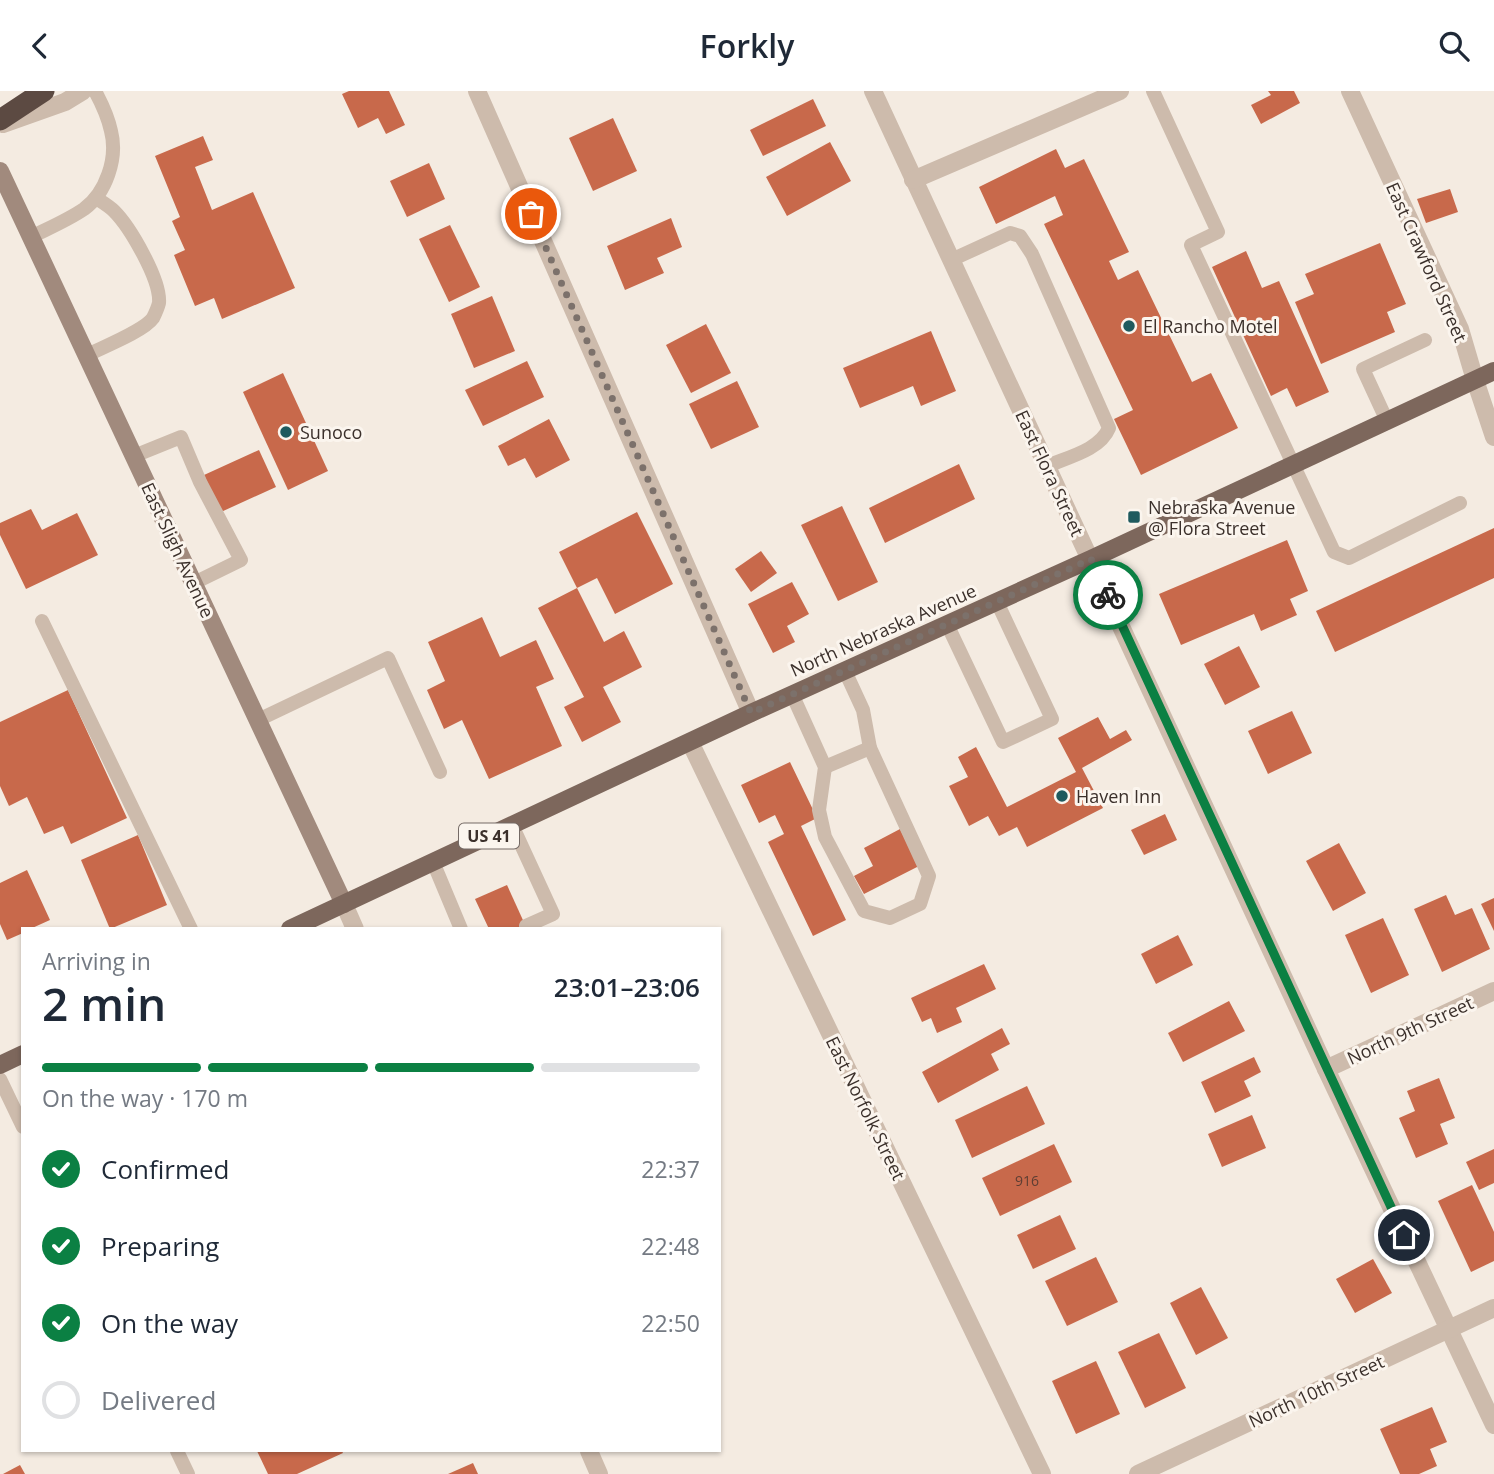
<!DOCTYPE html>
<meta charset="utf-8">
<style>
body{margin:0;font-family:"Open Sans",sans-serif;background:#f2f2f3;color:#1f2937;height:100vh;display:flex;flex-direction:column;font-size:26px;white-space:nowrap}
*{box-sizing:border-box;margin:0}
p{font-size:23px;color:#747a83}
.icon{flex:none;width:38px;height:38px;fill:none;stroke:currentColor;stroke-width:2;stroke-linecap:round;stroke-linejoin:round}
.map{position:relative;flex:1;overflow:hidden}
.details{position:absolute;left:21px;top:836px;width:700px;height:525px;display:flex;flex-direction:column;background:#fff;border-radius:0px;box-shadow:0 2px 5px #0004}
.details>*{flex:none}
.pin{position:absolute;display:grid;place-items:center;width:60px;height:60px;color:#fff;margin:-30px;border:4px solid #fff;border-radius:50%;box-shadow:0 2px 7px #0007}
.courier{position:absolute;display:grid;place-items:center;width:70px;height:70px;margin:-35px;border:5px solid #0b8043;border-radius:50%;background:#fff;color:#222;box-shadow:0 2px 9px #0007}
.summary em{font-style:normal;font-weight:600}
.summary div{display:flex;flex-direction:column-reverse}
.summary{display:flex;align-items:center;justify-content:space-between;height:119px;padding:0 21px}
h1{font-size:46px;font-weight:600;line-height:52px}
.bar{display:grid;grid-template-columns:repeat(4,1fr);gap:10px 7px;align-content:center;height:84px;padding:0 21px}
.bar i{height:9px;border-radius:5px;background:#e0e1e3}
.bar .on{background:#0b8043}
.bar p{grid-column:span 4}
ol{padding:0 21px;list-style:none}
li{display:flex;align-items:center;gap:21px;height:77px}
li p{margin-inline-start:auto}
li .icon{padding:7px;border-radius:50%;background:#0b8043;color:#fff;stroke-width:4}
li:last-child{color:#747a83}
li i{width:38px;height:38px;border:4px solid #e0e1e3;border-radius:50%}
header{display:flex;justify-content:space-between;align-items:center;height:91px;padding:0 21px;background:#fff;font-size:32px;font-weight:600}
.map>svg:first-child{display:block}
</style>
<header><svg class="icon" aria-label="back" viewBox="0 0 24 24"><path d="M15 5l-7 7 7 7"/></svg>Forkly<svg class="icon" aria-label="search" viewBox="0 0 24 24"><circle cx="10" cy="10" r="6"/><path d="M15 15l6 6"/></svg></header>
<div class="map">
<svg width="1494" height="1383" viewBox="0 0 1494 1383">
<rect width="100%" height="100%" fill="#f4ebe1"/>
<!-- building -->
<g fill="#c8694b">
<polygon points="349,0 389,0 405,34 386,43 378,27 358,37 342,3"/>
<polygon points="1268,0 1294,0 1300,12 1261,33 1251,14 1271,4"/>
<polygon points="813,8 826,35 763,65 750,39"/>
<polygon points="613,27 637,80 593,100 569,47"/>
<polygon points="203,45 213,69 195,76 212,119 253,101 295,197 222,228 214,207 195,215 174,164 185,159 172,130 180,126 155,65"/>
<polygon points="830,51 851,90 787,125 766,86"/>
<polygon points="1056,58 1065,77 1084,68 1129,161 1109,170 1118,189 1138,179 1192,291 1211,282 1238,337 1141,384 1114,328 1133,319 1044,133 1063,124 1055,105 996,133 979,96"/>
<polygon points="429,72 445,108 407,126 390,90"/>
<polygon points="1450,98 1458,121 1426,132 1417,108"/>
<polygon points="671,127 682,156 657,167 664,182 625,199 607,155"/>
<polygon points="450,134 480,196 449,211 419,148"/>
<polygon points="1380,152 1406,213 1387,221 1395,241 1321,273 1295,211 1314,203 1305,183"/>
<polygon points="1246,160 1262,197 1279,190 1329,301 1296,316 1287,297 1271,305 1212,176"/>
<polygon points="492,205 515,260 474,277 451,223"/>
<polygon points="706,233 731,282 691,302 666,254"/>
<polygon points="931,240 956,300 921,315 913,295 860,317 843,277"/>
<polygon points="527,270 544,306 483,335 465,299"/>
<polygon points="283,282 328,380 288,399 243,301"/>
<polygon points="737,290 759,336 711,358 689,313"/>
<polygon points="549,328 570,369 536,387 525,367 508,375 498,355"/>
<polygon points="259,359 276,396 221,421 204,384"/>
<polygon points="959,373 975,408 885,452 869,417"/>
<polygon points="842,415 878,491 838,510 801,434"/>
<polygon points="31,418 42,439 77,422 98,464 26,498 0,444 0,432"/>
<polygon points="637,421 673,493 615,523 597,487 577,497 559,461"/>
<polygon points="1494,437 1494,487 1335,561 1316,520"/>
<polygon points="1287,449 1308,500 1290,508 1297,524 1261,540 1254,523 1181,554 1159,503"/>
<polygon points="761,460 777,482 751,501 735,478"/>
<polygon points="792,491 809,523 787,535 795,551 773,562 748,513"/>
<polygon points="577,497 604,551 624,540 642,576 603,596 621,631 582,651 564,616 584,606 538,517"/>
<polygon points="482,526 500,566 536,549 554,588 536,596 562,655 489,688 462,629 444,638 427,599 445,590 428,551"/>
<polygon points="1239,555 1260,596 1225,614 1204,573"/>
<polygon points="68,599 127,727 71,753 63,735 44,743 27,706 9,715 0,695 0,631"/>
<polygon points="1292,620 1312,662 1268,683 1248,640"/>
<polygon points="1098,626 1110,648 1126,639 1132,649 1082,677 1103,717 1027,756 1017,736 999,745 988,725 969,735 949,695 968,686 958,666 976,656 1007,716 1076,681 1058,647"/>
<polygon points="790,671 817,727 801,735 846,829 813,845 768,751 784,743 775,724 759,732 741,694"/>
<polygon points="1165,723 1177,749 1144,764 1131,739"/>
<polygon points="900,738 919,775 864,803 854,785 873,775 864,757"/>
<polygon points="138,744 167,814 110,838 81,769"/>
<polygon points="1339,752 1366,802 1333,820 1306,770"/>
<polygon points="27,779 50,829 30,838 23,838 23,842 7,849 0,833 0,792"/>
<polygon points="507,794 527,838 489,838 475,808"/>
<polygon points="1446,804 1455,824 1472,817 1490,858 1442,881 1414,818"/>
<polygon points="1494,807 1494,840 1481,813"/>
<polygon points="1383,827 1409,884 1371,902 1345,844"/>
<polygon points="1178,844 1193,874 1156,893 1141,863"/>
<polygon points="984,873 996,898 956,917 962,931 937,942 931,927 922,931 911,907"/>
<polygon points="1229,910 1245,940 1183,971 1168,942"/>
<polygon points="1002,937 1010,953 991,963 999,979 938,1012 922,981"/>
<polygon points="1254,966 1261,981 1244,990 1251,1005 1215,1022 1201,991"/>
<polygon points="1439,987 1455,1027 1440,1033 1448,1053 1416,1067 1399,1027 1415,1020 1407,1000"/>
<polygon points="1027,995 1045,1033 972,1067 955,1029"/>
<polygon points="1252,1024 1266,1057 1222,1076 1208,1043"/>
<polygon points="1054,1053 1072,1091 1000,1125 982,1087"/>
<polygon points="1494,1058 1494,1092 1479,1099 1466,1071"/>
<polygon points="1472,1094 1494,1141 1494,1170 1471,1181 1438,1110"/>
<polygon points="1060,1124 1076,1158 1033,1178 1017,1144"/>
<polygon points="1096,1166 1118,1211 1067,1235 1045,1190"/>
<polygon points="1373,1168 1392,1202 1355,1222 1336,1188"/>
<polygon points="1201,1196 1228,1247 1196,1264 1170,1212"/>
<polygon points="1159,1242 1186,1297 1145,1317 1118,1261"/>
<polygon points="1096,1270 1120,1323 1076,1343 1052,1290"/>
<polygon points="1432,1316 1447,1351 1430,1358 1437,1375 1419,1383 1400,1383 1380,1338"/>
<polygon points="257,1360 342,1360 343,1362 297,1383 268,1383"/>
<polygon points="473,1372 478,1383 448,1383"/>
<polygon points="20,1374 25,1383 3,1383"/>
</g>
<g fill="none" stroke-linecap="round" stroke-linejoin="round">
<!-- service -->
<g stroke="#cdbbac" stroke-width="14">
<polyline points="1153,0 1218,141 1191,154 1334,461 1349,467 1460,412"/>
<path d="M31,146C49,137 68,129 84,118C106,102 118,67 111,40C108,26 102,13 95,0"/>
<path d="M951,169L1010,142L1020,145L1032,163L1109,337C1100,359 1068,366 1047,375"/>
<path d="M87,264C103,256 144,240 153,227C155,223 158,216 159,212C161,189 130,136 114,120C109,115 102,111 96,107"/>
<polyline points="1387,330 1363,278 1425,249"/>
<polyline points="134,365 181,346 200,391 241,469 194,492"/>
<polyline points="42,530 191,838"/>
<polyline points="947,533 1003,651 1052,628 997,511"/>
<polyline points="792,603 825,676 819,719 825,746 864,820 890,827 920,813 929,785 870,657 863,619 845,580"/>
<polyline points="258,629 388,567 440,681"/>
<polyline points="825,676 870,657"/>
<polyline points="512,734 553,823 526,835"/>
<polyline points="433,771 461,838"/>
<polyline points="0,988 23,1036"/>
<polyline points="177,1360 188,1383"/>
</g>
<!-- minor -->
<g stroke="#cdbbac" stroke-width="18">
<polyline points="477,0 751,622"/>
<polyline points="873,0 1326,978 1494,1334"/>
<polyline points="1350,0 1460,238 1475,289 1494,346"/>
<polyline points="3,33 65,11 83,0"/>
<polyline points="913,89 1120,0"/>
<polyline points="690,651 1042,1383"/>
<polyline points="1326,978 1494,900"/>
<polyline points="1138,1383 1494,1217"/>
</g>
<!-- tertiary -->
<g stroke="#cdbbac" stroke-width="18">
<polyline points="344,813 355,838"/>
<polyline points="589,1360 599,1383"/>
</g>
<!-- secondary -->
<polyline stroke="#a18a7d" stroke-width="18" points="0,80 344,813"/>
<!-- primary -->
<g stroke="#7d675c" stroke-width="18">
<polyline points="290,838 751,622 1091,468 1494,280"/>
<polyline points="0,974 23,963"/>
</g>
<!-- motorway -->
<polyline stroke="#5c4a42" stroke-width="21" points="0,29 44,0"/>
</g>
<g fill="none" stroke-linecap="round" stroke-linejoin="round">
<!-- done -->
<polyline stroke="#7c716b" stroke-width="7" stroke-dasharray="0 12.6" points="531,123 751,622 1091,468 1108,504"/>
<!-- route -->
<polyline stroke="#0b8043" stroke-width="9" points="1108,504 1404,1144"/>
</g>
<!-- markers -->
<g fill="#1f5a5e" stroke="#fbf5ee" stroke-width="2.5">
<circle cx="1129" cy="235" r="7"/>
<circle cx="286" cy="341" r="7"/>
<rect x="1127" y="419" width="14" height="14" rx="3.5"/>
<circle cx="1062" cy="705" r="7"/>
</g>
<g text-anchor="middle" dominant-baseline="central" stroke-width="6" stroke-linejoin="round" paint-order="stroke">
<!-- number labels -->
<g font-size="14" fill="#5e3e33">
<text x="1027" y="1089">916</text>
</g>
<!-- shield labels -->
<rect fill="#fbf5ee" stroke="#756b66" stroke-width="2" x="459" y="732.5" width="60" height="25" rx="5"/>
<g font-size="16" font-weight="bold" fill="#3b302b">
<text x="489" y="745">US 41</text>
</g>
<!-- street labels -->
<g font-size="18" fill="#3b302b" stroke="#fbf5ee">
<text transform="translate(1427 171) rotate(66)">East Crawford Street</text>
<text transform="translate(1050 382) rotate(65)">East Flora Street</text>
<text transform="translate(178 459) rotate(65)">East Sligh Avenue</text>
<text transform="translate(883 539) rotate(-24)">North Nebraska Avenue</text>
<text transform="translate(1410 939) rotate(-25)">North 9th Street</text>
<text transform="translate(866 1017) rotate(64)">East Norfolk Street</text>
<text transform="translate(1316 1300) rotate(-25)">North 10th Street</text>
</g>
<!-- poi labels -->
<g font-size="18" fill="#3b302b" stroke="#fbf5ee" text-anchor="start">
<text x="1143" y="235">El Rancho Motel</text>
<text x="300" y="341">Sunoco</text>
<text x="1148" y="416">Nebraska Avenue<tspan x="1148" dy="21">@ Flora Street</tspan></text>
<text x="1076" y="705">Haven Inn</text>
</g>
</g>
</svg>
<div class="pin" style="left:531px;top:123px;background:#ea580c"><svg class="icon" aria-label="bag" viewBox="0 0 24 24"><path d="M5 8h14l-1 12H6zM9 8a3 3 0 0 1 6 0"/></svg></div>
<div class="pin" style="left:1404px;top:1144px;background:#1f2937"><svg class="icon" aria-label="home" viewBox="0 0 24 24"><path d="M3 11l9-7 9 7M6 9v11h12V9"/></svg></div>
<div class="courier" style="left:1108px;top:504px"><svg class="icon" aria-label="bike" viewBox="0 0 24 24"><circle cx="6" cy="16" r="4"/><circle cx="18" cy="16" r="4"/><path d="M6 16l4-8h5l3 8M10 8l3 8H6M13 5h3"/></svg></div>
<section class="details">
<div class="summary"><div><h1>2 min</h1><p>Arriving in</p></div><em>23:01–23:06</em></div>
<div class="bar"><i class="on"></i><i class="on"></i><i class="on"></i><i></i><p>On the way · 170 m</p></div>
<ol>
<li><svg class="icon" aria-label="check" viewBox="0 0 24 24"><path d="M5 12l5 5 9-10"/></svg>Confirmed<p>22:37</p></li>
<li><svg class="icon" aria-label="check" viewBox="0 0 24 24"><path d="M5 12l5 5 9-10"/></svg>Preparing<p>22:48</p></li>
<li><svg class="icon" aria-label="check" viewBox="0 0 24 24"><path d="M5 12l5 5 9-10"/></svg>On the way<p>22:50</p></li>
<li><i></i>Delivered</li>
</ol>
</section>
</div>
